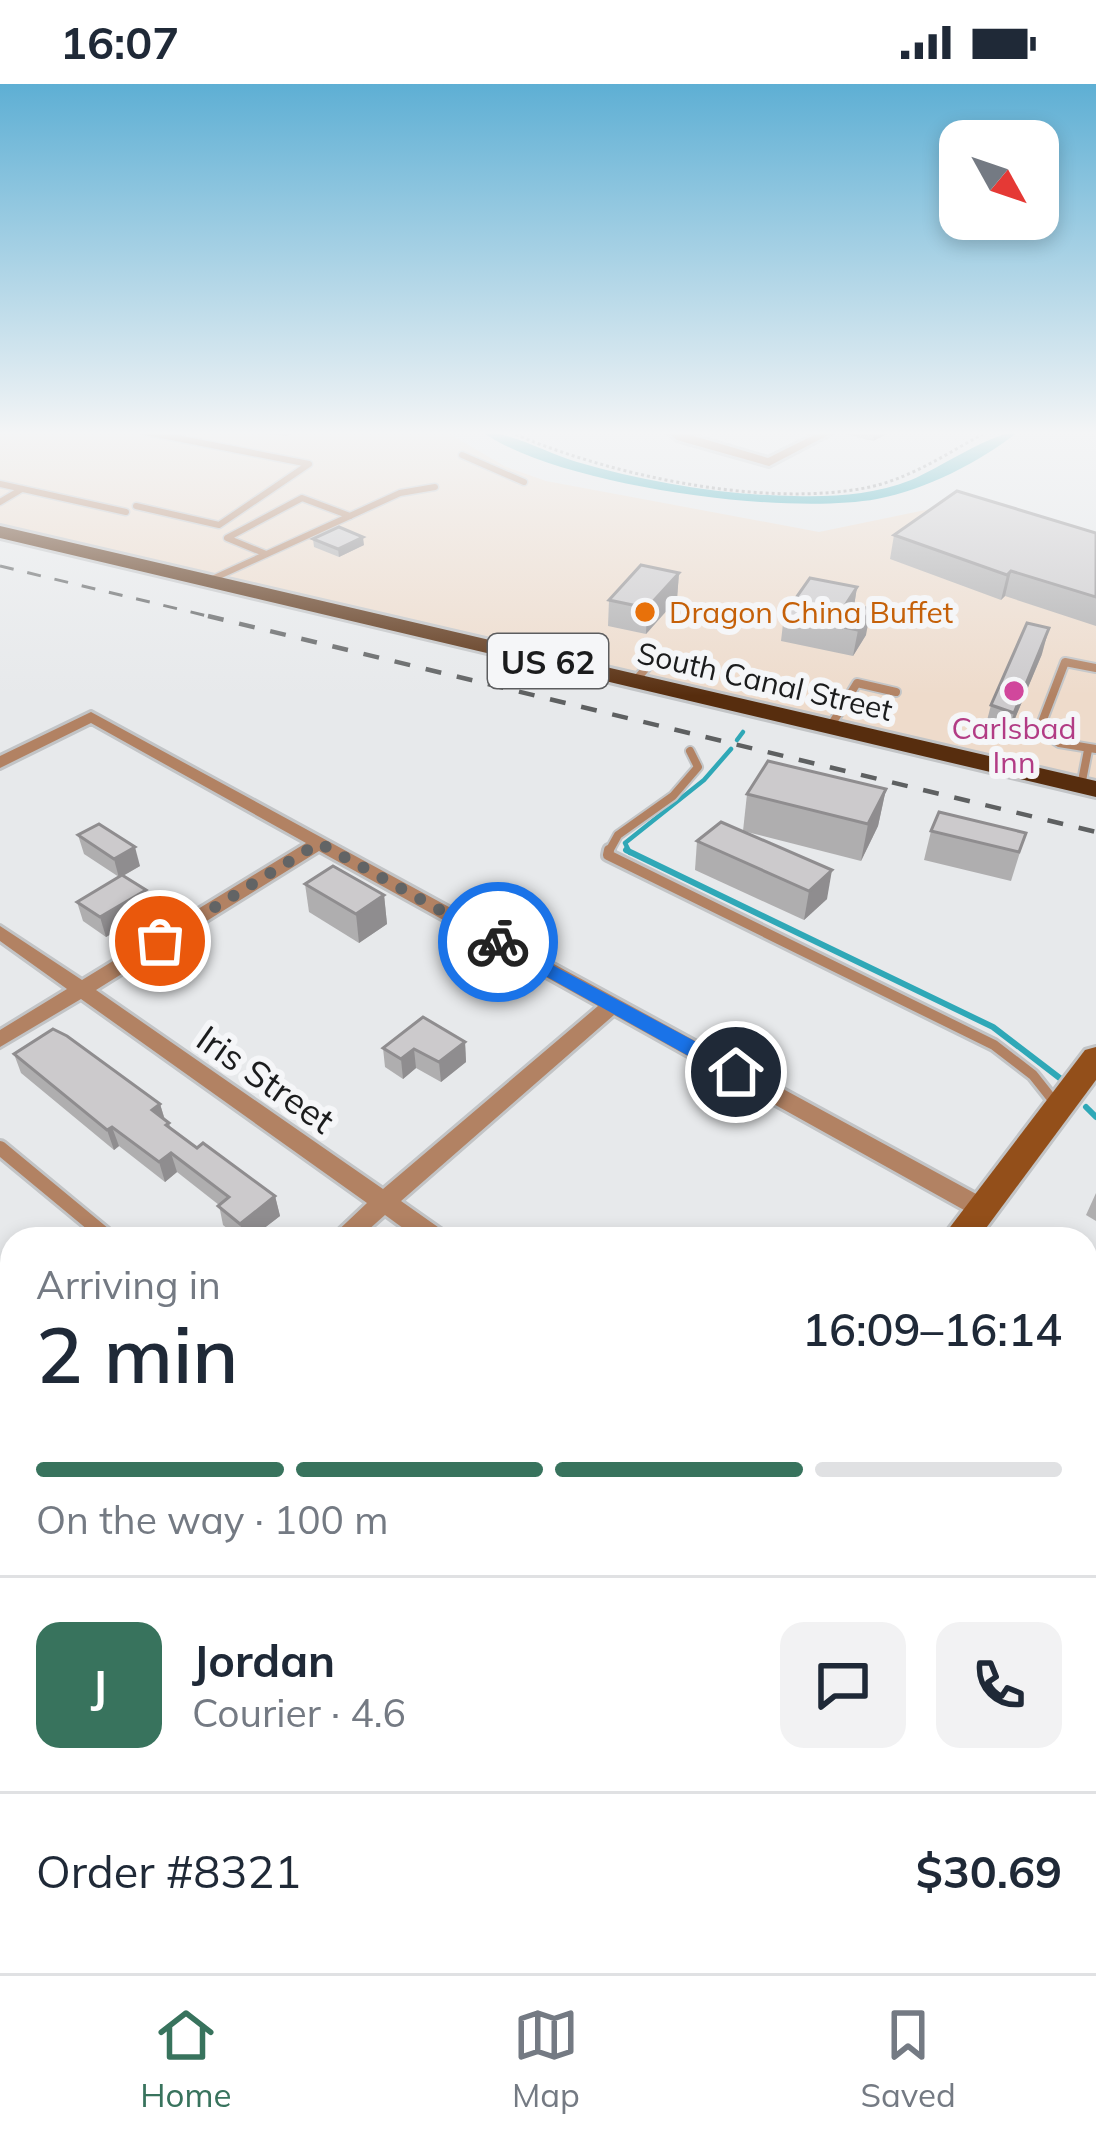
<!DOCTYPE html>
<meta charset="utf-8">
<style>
body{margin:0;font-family:Mulish,sans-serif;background:#f2f2f3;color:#1f2937;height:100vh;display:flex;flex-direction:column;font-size:45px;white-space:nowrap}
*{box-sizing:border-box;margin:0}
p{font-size:39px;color:#747a83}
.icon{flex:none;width:66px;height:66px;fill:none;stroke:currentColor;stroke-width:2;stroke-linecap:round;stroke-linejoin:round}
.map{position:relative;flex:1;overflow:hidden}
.side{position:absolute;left:0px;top:1143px;width:1098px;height:747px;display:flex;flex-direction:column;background:#fff;border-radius:36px 36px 0 0;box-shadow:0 6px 18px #0003}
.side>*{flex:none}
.needle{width:78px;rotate:130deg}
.controls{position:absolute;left:939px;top:36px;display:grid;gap:24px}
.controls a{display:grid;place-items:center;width:120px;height:120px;border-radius:24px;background:#fff;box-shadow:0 6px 18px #0003;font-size:60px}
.pin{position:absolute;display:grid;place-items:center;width:102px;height:102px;color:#fff;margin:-51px;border:6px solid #fff;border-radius:50%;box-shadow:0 3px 12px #0007}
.courier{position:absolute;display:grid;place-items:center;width:120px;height:120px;margin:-60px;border:9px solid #1a73e8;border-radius:50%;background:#fff;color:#222;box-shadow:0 3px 15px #0007}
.overview em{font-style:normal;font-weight:600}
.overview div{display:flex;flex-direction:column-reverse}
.overview{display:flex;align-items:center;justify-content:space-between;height:204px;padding:0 36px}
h1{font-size:78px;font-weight:600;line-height:90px}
.bar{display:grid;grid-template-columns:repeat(4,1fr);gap:18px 12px;align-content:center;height:144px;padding:0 36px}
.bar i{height:15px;border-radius:9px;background:#e0e1e3}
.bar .on{background:#38735d}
.bar p{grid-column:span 4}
.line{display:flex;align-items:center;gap:30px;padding:0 36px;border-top:3px solid #e0e1e3}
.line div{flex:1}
.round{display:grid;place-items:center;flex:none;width:126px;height:126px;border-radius:24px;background:#f2f2f3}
.status{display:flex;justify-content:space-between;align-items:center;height:84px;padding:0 60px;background:#fff;direction:ltr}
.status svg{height:33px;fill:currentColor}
.menu{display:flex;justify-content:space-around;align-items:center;height:168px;border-top:3px solid #e0e1e3;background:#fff;font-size:33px;color:#747a83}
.menu a{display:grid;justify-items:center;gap:6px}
.menu .on{color:#38735d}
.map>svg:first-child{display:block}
</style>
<div class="status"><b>16:07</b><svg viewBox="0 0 49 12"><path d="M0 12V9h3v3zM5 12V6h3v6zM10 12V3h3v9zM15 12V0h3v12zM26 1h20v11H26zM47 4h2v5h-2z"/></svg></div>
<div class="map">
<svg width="1096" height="1889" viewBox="0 0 1096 1889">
<rect width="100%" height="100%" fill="#e7e9eb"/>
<!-- commercial -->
<polygon fill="#eedbcb" points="0,348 446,348 506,383 546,397 819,448 940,423 1096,469 1096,705 0,448"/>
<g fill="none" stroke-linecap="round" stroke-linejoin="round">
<!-- stream-far1 -->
<g stroke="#2fa8b7" stroke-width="4.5">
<polyline points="737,656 743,648"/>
<polyline points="630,769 625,759 704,696 731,665"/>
</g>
<!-- stream -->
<g stroke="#2fa8b7" stroke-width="6">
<polyline points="626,766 993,943 1061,995"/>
<polyline points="1086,1023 1096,1033"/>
</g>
<!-- canal -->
<path fill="#2fa8b7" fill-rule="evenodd" d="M482,348C509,347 549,370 577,378C646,398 721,411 794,412C834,413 873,411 911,396C938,385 994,347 1018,348C980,378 925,406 877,415C783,432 560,402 482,348Z"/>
<defs>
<g id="service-far4">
<polyline points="462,371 524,398"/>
<polyline points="0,400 126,428"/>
<polyline points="0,418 22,405"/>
<polyline points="136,422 219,441 309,380 146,348"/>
<polyline points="266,470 227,454 302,414 350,432"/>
<polyline points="208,497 400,409 435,403"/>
</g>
<g id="service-far3">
<polyline points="1096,584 1065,578 1039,646 1059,659 1096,665"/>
<polyline points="635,597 659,569"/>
<polyline points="830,643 857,599 896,608"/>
<polyline points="1081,702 1088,666"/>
<polyline points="608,769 618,751 673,712 698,683 690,667"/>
</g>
<polyline id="service-far2" points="609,766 608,771 994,961 1033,991 1056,1020"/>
<polyline id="service-far1" points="0,1064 110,1155"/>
<polyline id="service" points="0,1818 12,1806"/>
<g id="minor">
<polygon points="667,348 680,348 768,374 820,348 834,348 769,382 677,356"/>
<path d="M91,628L989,1117L993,1124L989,1131L981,1133L973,1131L614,931L401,1117L445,1148L448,1155H418L385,1131L358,1155H329L367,1119L81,915L0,963V946L67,905L0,857V842L82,896L306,759L91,639L0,684V672ZM319,767L598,922L383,1105L96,906Z"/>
<polygon points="0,1364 12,1370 12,1402 0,1396"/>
<polygon points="1086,1416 1096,1420 1096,1498 1086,1502 1086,1452 1094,1449 1086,1446"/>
<polygon points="1086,1680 1096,1684 1096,1782 1086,1786"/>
<polygon points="1047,1878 1083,1878 1081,1889 1045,1889"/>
</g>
<g id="secondary">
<polygon points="1096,963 1096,996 978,1155 941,1155 1085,966"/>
<polygon points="375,1878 430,1878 425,1889 370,1889"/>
</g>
<polygon id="trunk" points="0,442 1096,697 1096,713 0,454"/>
</defs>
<!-- service-far4 casing -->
<use href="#service-far4" stroke="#c2c4c6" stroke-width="9"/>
<!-- service-far3 casing -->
<use href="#service-far3" stroke="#c2c4c6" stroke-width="12"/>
<!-- service-far2 casing -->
<use href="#service-far2" stroke="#c2c4c6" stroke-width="16"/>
<!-- service-far1 casing -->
<use href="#service-far1" stroke="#c2c4c6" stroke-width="20"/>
<!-- service casing -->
<use href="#service" stroke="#c2c4c6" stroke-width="22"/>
<!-- minor casing -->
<use href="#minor" stroke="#c2c4c6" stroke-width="6"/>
<!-- secondary casing -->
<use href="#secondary" stroke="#c2c4c6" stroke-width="6"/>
<!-- trunk casing -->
<use href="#trunk" stroke="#c2c4c6" stroke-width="6"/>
<!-- path -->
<path stroke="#888a8c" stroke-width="3" stroke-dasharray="3 3" stroke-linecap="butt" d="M510,348C608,391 764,425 870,403C911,394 950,368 986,348"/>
<!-- service-far4 -->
<use href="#service-far4" stroke="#b28263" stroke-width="6"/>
<!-- service-far3 -->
<use href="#service-far3" stroke="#b28263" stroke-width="8"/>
<!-- service-far2 -->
<use href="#service-far2" stroke="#b28263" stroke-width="10"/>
<!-- service-far1 -->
<use href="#service-far1" stroke="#b28263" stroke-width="14"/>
<!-- service -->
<use href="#service" stroke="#b28263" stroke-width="16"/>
<!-- minor -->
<use href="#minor" fill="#b28263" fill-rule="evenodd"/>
<!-- secondary -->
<use href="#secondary" fill="#934f1a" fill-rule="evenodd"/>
<!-- trunk -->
<use href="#trunk" fill="#572d0e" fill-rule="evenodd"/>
<!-- rail-far1 -->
<polyline stroke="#5e6061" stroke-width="3" stroke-dasharray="14 14" stroke-linecap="butt" points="0,482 220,535"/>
<!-- rail -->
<polyline stroke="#5e6061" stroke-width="4.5" stroke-dasharray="16 16" stroke-linecap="butt" points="208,532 1096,748"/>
</g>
<!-- wall -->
<g fill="#afaeaf">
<polygon points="255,348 293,348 286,352"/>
<polygon points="835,348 891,348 873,357"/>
<polygon points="1096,449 1096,542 1005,512 1001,516 890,475 894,451"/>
<polygon points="313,455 364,461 339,473 314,463"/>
<polygon points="679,489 677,515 646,550 608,542 609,516"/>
<polygon points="857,503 854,522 866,551 853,572 781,557 784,531"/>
<polygon points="1042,570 1006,656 984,648 991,621"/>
<polygon points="886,705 878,742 861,777 743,747 747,710"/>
<polygon points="931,747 1026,749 1011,797 924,776"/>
<polygon points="78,751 140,782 123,792 151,826 106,853 83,837 77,818 119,793 84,770"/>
<polygon points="697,757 827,815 804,836 695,786"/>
<polygon points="305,800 384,811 387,840 359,859 309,828"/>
<polygon points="465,958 466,978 441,998 416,984 403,995 385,983 383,964"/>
<polygon points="14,970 160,1020 165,1036 169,1039 171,1045 197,1064 275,1112 280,1132 250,1155 240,1155 223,1141 219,1121 177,1088 165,1098 119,1062 114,1066 21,989"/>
<polygon points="1096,1109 1096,1137 1086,1131"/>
</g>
<!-- shaded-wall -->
<g fill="#8f8d8f">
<polygon points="875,348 891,348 873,357"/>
<polygon points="363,453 364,461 339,473 338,465"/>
<polygon points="1011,487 1005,512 1001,516 1007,491"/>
<polygon points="679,489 677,515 646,550 647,524"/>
<polygon points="857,503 853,529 842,546 846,520"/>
<polygon points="871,525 866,551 853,572 858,546"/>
<polygon points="1049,544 1042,570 1006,656 1014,629"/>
<polygon points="886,705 878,742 861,777 868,740"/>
<polygon points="135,763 140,782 119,794 114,775"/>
<polygon points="832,786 827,815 804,836 809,807"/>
<polygon points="146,806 151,826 106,853 100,833"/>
<polygon points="384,811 387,840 359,859 356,830"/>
<polygon points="465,958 466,978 441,998 439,978"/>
<polygon points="414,965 416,984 403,995 401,975"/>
<polygon points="160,1020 166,1040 152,1026"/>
<polygon points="112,1043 119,1062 114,1066 107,1046"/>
<polygon points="171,1069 177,1088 165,1098 159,1078"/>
<polygon points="275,1112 280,1132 250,1155 244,1155 240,1140"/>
<polygon points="122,1878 140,1878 141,1879 133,1889 113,1889"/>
</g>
<!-- building -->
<g fill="#cccacc" stroke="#8f8d8f" stroke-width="3">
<polygon points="957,407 1096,449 1096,513 1011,487 1007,491 894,451"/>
<polygon points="339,443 363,453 338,465 313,455"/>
<polygon points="641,481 679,489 647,524 609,516"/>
<polygon points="810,494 857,503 846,520 871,525 858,546 784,531"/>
<polygon points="1027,539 1049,544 1014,629 991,621"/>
<polygon points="768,677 886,705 868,740 747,710"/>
<polygon points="939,728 1026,749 1019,768 931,747"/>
<polygon points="721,738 832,786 809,807 697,757"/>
<polygon points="99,740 135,763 114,775 78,751"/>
<polygon points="333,782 384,811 356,830 305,800"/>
<polygon points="122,791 146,806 100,833 77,818"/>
<polygon points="423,933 465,958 439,978 414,965 401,975 383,964"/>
<polygon points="53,945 67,952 160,1020 152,1026 169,1039 166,1041 197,1064 203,1059 275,1112 240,1140 218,1122 229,1113 171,1069 159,1078 112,1043 107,1046 14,970"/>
<polygon points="34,1878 122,1878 113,1889 43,1889"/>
</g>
<!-- sky -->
<linearGradient id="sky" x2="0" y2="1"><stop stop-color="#5eafd4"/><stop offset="0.57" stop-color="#f4f5f6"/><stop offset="1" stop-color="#f4f5f6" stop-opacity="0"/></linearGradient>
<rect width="1096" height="612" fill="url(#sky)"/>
<!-- route -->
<polygon fill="#1a73e8" points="498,852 743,983 746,988 743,994 728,994 492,862 492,853"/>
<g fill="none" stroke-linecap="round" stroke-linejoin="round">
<!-- done -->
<polyline stroke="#626465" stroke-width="12" stroke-dasharray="0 21.6" points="160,857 319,759 498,858"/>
</g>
<!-- markers -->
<circle fill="#e8710a" stroke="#f5f6f8" stroke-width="4.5" cx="645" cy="528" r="12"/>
<circle fill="#d1479c" stroke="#f5f6f8" stroke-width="4.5" cx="1014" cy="607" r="12"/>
<g text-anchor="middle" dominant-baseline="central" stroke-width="12" stroke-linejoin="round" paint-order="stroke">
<!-- far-food labels -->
<g font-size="30" fill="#c56008" stroke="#f5f6f8" text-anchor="start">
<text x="669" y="528">Dragon China Buffet</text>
</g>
<!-- far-street labels -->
<g font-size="30" fill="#1b1c1d" stroke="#f5f6f8">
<text transform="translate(765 597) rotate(13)">South Canal Street</text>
</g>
<!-- far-hotel labels -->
<g font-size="30" fill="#b23c85" stroke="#f5f6f8">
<text x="1014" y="644">Carlsbad<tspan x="1014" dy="34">Inn</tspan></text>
</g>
<!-- shield labels -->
<rect fill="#f5f6f8" stroke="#5c5d5f" stroke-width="3" x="488" y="550" width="120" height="54" rx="9"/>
<g font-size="33" font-weight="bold" fill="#1b1c1d">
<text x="548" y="577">US 62</text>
</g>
<!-- street labels -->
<g font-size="36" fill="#1b1c1d" stroke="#f5f6f8">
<text transform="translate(266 995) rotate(35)">Iris Street</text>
</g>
</g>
</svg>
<div class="controls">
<a><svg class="needle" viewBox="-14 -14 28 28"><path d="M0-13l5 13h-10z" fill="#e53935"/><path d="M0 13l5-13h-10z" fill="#747a83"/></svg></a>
</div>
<div class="pin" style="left:160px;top:857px;background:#ea580c"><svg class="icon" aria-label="bag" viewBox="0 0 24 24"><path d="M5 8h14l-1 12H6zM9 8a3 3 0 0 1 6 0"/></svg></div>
<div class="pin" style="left:736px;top:988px;background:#1f2937"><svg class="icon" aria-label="home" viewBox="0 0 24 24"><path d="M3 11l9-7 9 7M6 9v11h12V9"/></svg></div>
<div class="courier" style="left:498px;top:858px"><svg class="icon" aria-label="bike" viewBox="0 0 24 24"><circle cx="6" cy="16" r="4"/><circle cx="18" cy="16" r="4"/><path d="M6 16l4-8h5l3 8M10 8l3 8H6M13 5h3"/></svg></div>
<section class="side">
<div class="overview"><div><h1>2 min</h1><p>Arriving in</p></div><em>16:09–16:14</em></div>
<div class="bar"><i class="on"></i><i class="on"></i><i class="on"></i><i></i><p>On the way · 100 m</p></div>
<div class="line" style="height:216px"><b class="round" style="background:#38735d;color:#fff">J</b><div><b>Jordan</b><p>Courier · 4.6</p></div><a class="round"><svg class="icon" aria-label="chat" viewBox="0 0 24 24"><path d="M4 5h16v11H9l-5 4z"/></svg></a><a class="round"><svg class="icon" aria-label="phone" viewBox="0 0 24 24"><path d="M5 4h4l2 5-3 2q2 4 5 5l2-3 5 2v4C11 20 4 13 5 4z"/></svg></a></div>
<div class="line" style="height:156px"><div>Order #8321</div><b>$30.69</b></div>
</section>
</div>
<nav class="menu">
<a class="on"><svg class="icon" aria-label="home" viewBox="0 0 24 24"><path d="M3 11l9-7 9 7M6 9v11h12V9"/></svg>Home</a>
<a><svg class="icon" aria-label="map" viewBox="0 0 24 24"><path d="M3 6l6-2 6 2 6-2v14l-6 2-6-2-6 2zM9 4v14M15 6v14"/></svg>Map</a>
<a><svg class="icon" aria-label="saved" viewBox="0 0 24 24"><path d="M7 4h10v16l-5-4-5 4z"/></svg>Saved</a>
</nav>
